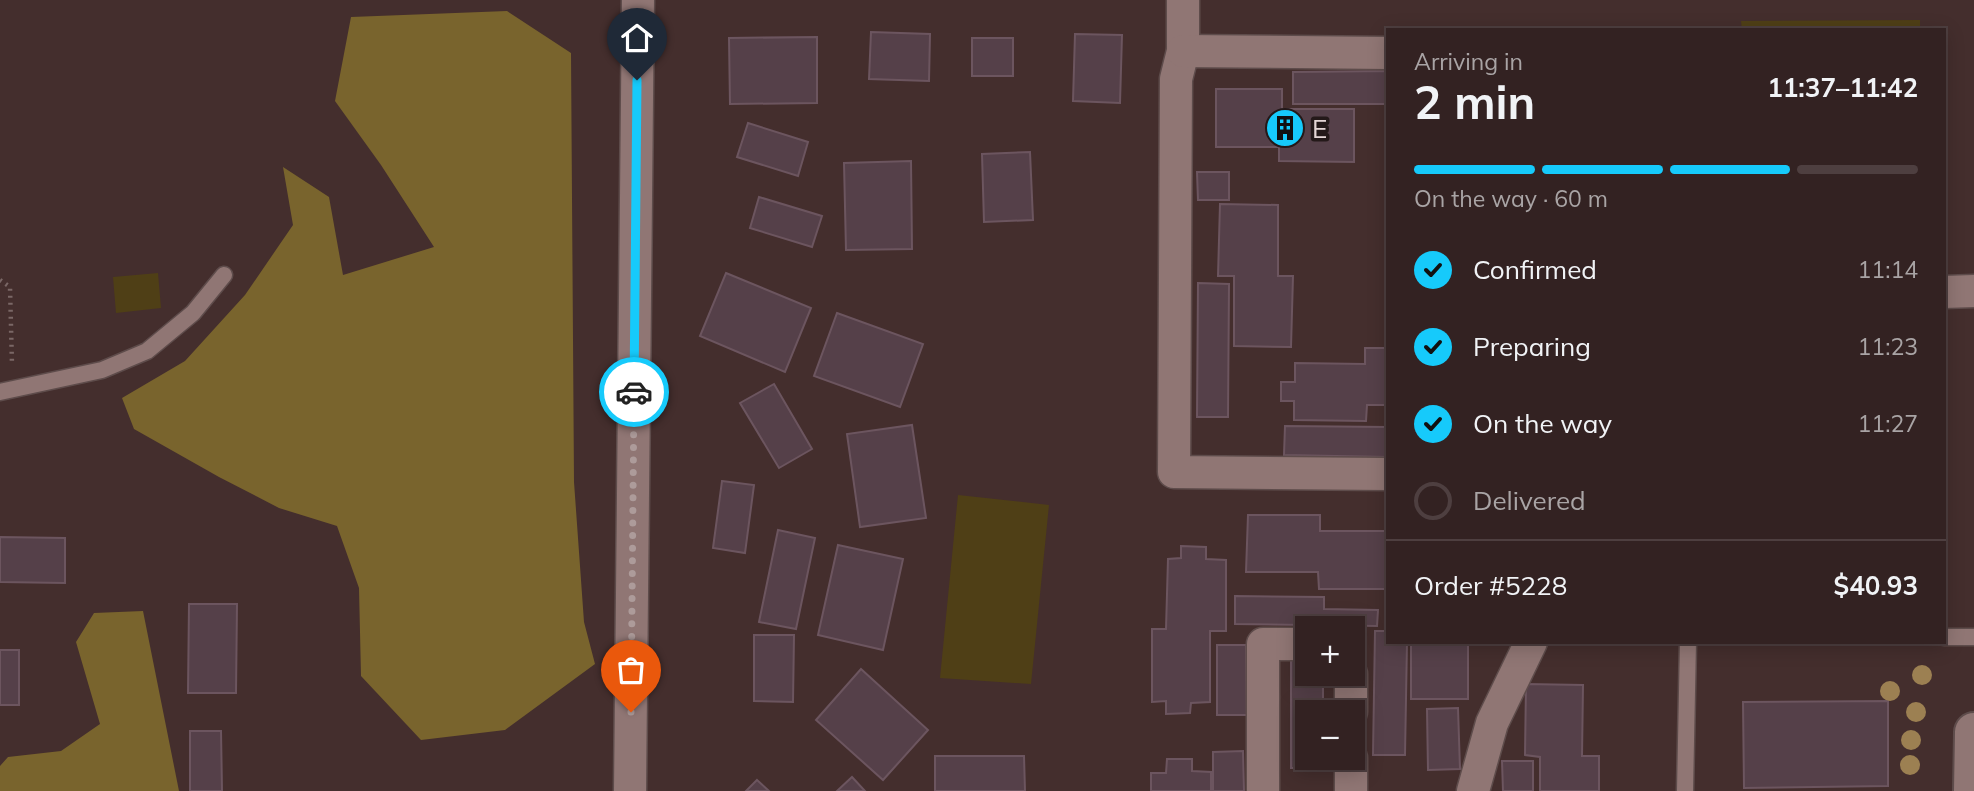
<!DOCTYPE html>
<meta charset="utf-8">
<style>
body{margin:0;font-family:Mulish,sans-serif;background:#3e2f2f;color:#f1f3f6;height:100vh;display:flex;flex-direction:column;font-size:26px;white-space:nowrap}
*{box-sizing:border-box;margin:0}
p{font-size:23px;color:#a9a4a5}
.icon{flex:none;width:38px;height:38px;fill:none;stroke:currentColor;stroke-width:2;stroke-linecap:round;stroke-linejoin:round}
.map{position:relative;flex:1;overflow:hidden}
.drawer{position:absolute;left:1386px;top:28px;width:560px;height:616px;display:flex;flex-direction:column;background:#322;border-radius:0px;box-shadow:0 4px 18px #0003,0 0 0 2px #4e3f40}
.drawer>*{flex:none}
.buttons{position:absolute;left:1295px;top:616px;display:grid;gap:14px}
.buttons a{display:grid;place-items:center;width:70px;height:70px;border-radius:0px;background:#322;box-shadow:0 4px 18px #0003,0 0 0 2px #4e3f40;font-size:35px}
.pin{position:absolute;display:grid;place-items:center;width:60px;height:60px;color:#fff;margin:-72px -30px;border-radius:50% 50% 50% 0;rotate:-45deg;box-shadow:0 0 7px #0007}
.pin .icon{rotate:45deg}
.courier{position:absolute;display:grid;place-items:center;width:70px;height:70px;margin:-35px;border:5px solid #16cafb;border-radius:50%;background:#fff;color:#222;box-shadow:0 2px 9px #0007}
.headline em{font-style:normal;font-weight:700}
.headline div{display:flex;flex-direction:column-reverse}
.headline{display:flex;align-items:center;justify-content:space-between;height:119px;padding:0 28px}
h1{font-size:46px;font-weight:700;line-height:52px}
.bar{display:grid;grid-template-columns:repeat(4,1fr);gap:10px 7px;align-content:center;height:84px;padding:0 28px}
.bar i{height:9px;border-radius:5px;background:#4e3f40}
.bar .on{background:#16cafb}
.bar p{grid-column:span 4}
.line{display:flex;align-items:center;gap:18px;padding:0 28px;border-top:2px solid #4e3f40}
.line div{flex:1}
ol{padding:0 28px;list-style:none}
li{display:flex;align-items:center;gap:21px;height:77px}
li p{margin-inline-start:auto}
li .icon{padding:7px;border-radius:50%;background:#16cafb;color:#111;stroke-width:4}
li:last-child{color:#a9a4a5}
li i{width:38px;height:38px;border:4px solid #4e3f40;border-radius:50%}
.map>svg:first-child{display:block}
</style>
<div class="map">
<svg width="1974" height="791" viewBox="0 0 1974 791">
<rect width="100%" height="100%" fill="#442e2d"/>
<!-- green -->
<g fill="#4f3f16">
<polygon points="1920,20 1920,30 1742,30 1741,21"/>
<polygon points="158,273 161,308 116,313 113,277"/>
<polygon points="958,495 1049,505 1031,684 940,678"/>
</g>
<!-- forest -->
<g fill="#79642d">
<polygon points="507,11 571,53 574,482 584,622 595,664 505,730 421,740 361,676 359,588 337,526 279,508 219,477 134,429 122,398 185,361 245,295 293,225 283,167 329,197 343,275 434,247 381,165 335,101 351,17"/>
<polygon points="143,611 179,791 0,791 0,766 8,757 61,751 100,724 76,642 94,613"/>
</g>
<!-- building -->
<g fill="#554049" stroke="#6c555f" stroke-width="2">
<polygon points="871,32 930,34 929,81 869,79"/>
<polygon points="1075,34 1122,35 1120,103 1073,101"/>
<polygon points="817,37 817,103 730,104 729,38"/>
<rect x="972" y="38" width="41" height="38"/>
<polygon points="1388,71 1388,104 1293,104 1293,72"/>
<polygon points="1216,89 1282,89 1282,109 1354,109 1354,162 1279,161 1279,147 1216,147"/>
<rect x="1386" y="106" width="2" height="54"/>
<polygon points="748,123 808,142 798,176 737,157"/>
<polygon points="1030,152 1033,220 984,222 982,154"/>
<polygon points="911,161 912,249 846,250 844,163"/>
<polygon points="1197,172 1229,172 1229,200 1198,200"/>
<polygon points="759,197 822,216 812,247 750,228"/>
<polygon points="1220,204 1278,205 1278,276 1293,276 1291,347 1234,346 1234,276 1218,276"/>
<polygon points="726,273 811,308 785,372 700,336"/>
<polygon points="1198,283 1229,284 1228,417 1197,417"/>
<polygon points="837,313 923,344 900,407 814,376"/>
<polygon points="1365,348 1388,348 1388,405 1367,405 1366,421 1294,420 1294,401 1281,401 1281,382 1295,382 1295,363 1365,364"/>
<polygon points="774,384 812,449 779,468 740,403"/>
<polygon points="912,425 926,518 860,527 847,434"/>
<polygon points="1285,426 1388,427 1388,457 1284,455"/>
<polygon points="722,481 754,485 745,553 713,548"/>
<polygon points="1248,515 1320,515 1320,531 1388,531 1388,589 1319,589 1318,572 1246,572"/>
<polygon points="778,530 815,538 796,629 759,622"/>
<polygon points="0,537 65,538 65,583 0,582"/>
<polygon points="838,545 903,559 883,650 818,635"/>
<polygon points="1181,546 1206,547 1206,559 1226,560 1226,631 1210,631 1210,702 1191,703 1190,713 1166,714 1166,701 1152,702 1152,629 1166,629 1168,559 1181,558"/>
<polygon points="1235,596 1324,597 1324,609 1378,610 1377,626 1235,624"/>
<polygon points="189,604 237,604 236,693 188,693"/>
<polygon points="1375,631 1388,631 1388,642 1407,642 1405,755 1373,755"/>
<polygon points="754,635 794,635 793,702 754,701"/>
<rect x="1411" y="642" width="57" height="57"/>
<polygon points="1217,645 1246,645 1247,715 1217,715"/>
<rect x="0" y="650" width="19" height="55"/>
<polygon points="1291,659 1307,659 1307,674 1323,674 1323,712 1307,712 1307,758 1322,758 1322,768 1291,768"/>
<polygon points="861,669 928,730 883,780 816,720"/>
<polygon points="1526,684 1583,685 1582,756 1599,756 1599,791 1540,791 1540,757 1525,755"/>
<polygon points="1888,701 1888,786 1744,788 1743,702"/>
<polygon points="1458,708 1460,769 1428,770 1427,709"/>
<polygon points="190,731 221,731 222,791 190,791"/>
<polygon points="1243,751 1244,791 1213,791 1213,752"/>
<polygon points="935,756 1024,756 1025,791 935,791"/>
<polygon points="1167,759 1192,759 1192,771 1211,772 1211,791 1151,791 1151,773 1166,773"/>
<polygon points="1502,761 1533,761 1533,791 1503,791"/>
<polygon points="852,777 865,791 837,791"/>
<polygon points="757,780 769,791 746,791"/>
</g>
<g fill="none" stroke-linecap="round" stroke-linejoin="round">
<defs>
<g id="lane">
<polyline points="0,392 102,370 147,351 193,313 224,275"/>
<polyline points="1944,637 1974,637"/>
<polyline points="1685,791 1688,642"/>
</g>
<g id="street">
<polyline points="1183,0 1183,51 1176,79 1174,472 1388,474"/>
<polyline points="1183,51 1388,53"/>
<polyline points="1944,292 1974,291"/>
<polyline points="1351,674 1351,712"/>
<polyline points="1351,758 1351,791"/>
<polyline points="630,791 638,0"/>
<polyline points="1263,791 1263,644 1307,644"/>
<polyline points="1473,791 1492,723 1531,642"/>
</g>
<polyline id="secondary" points="1973,791 1974,732"/>
</defs>
<!-- lane casing -->
<use href="#lane" stroke="#5e4c4b" stroke-width="19"/>
<!-- street casing -->
<use href="#street" stroke="#5e4c4b" stroke-width="35"/>
<!-- secondary casing -->
<use href="#secondary" stroke="#5e4c4b" stroke-width="42"/>
<!-- path -->
<polyline stroke="#7a6766" stroke-width="4.5" stroke-dasharray="2 5" stroke-linecap="butt" points="0,280 10,287 12,365"/>
<!-- lane -->
<use href="#lane" stroke="#907674" stroke-width="16"/>
<!-- street -->
<use href="#street" stroke="#907674" stroke-width="32"/>
<!-- secondary -->
<use href="#secondary" stroke="#907674" stroke-width="38"/>
</g>
<!-- trees -->
<g fill="#9c8052">
<circle cx="1922" cy="675" r="10"/>
<circle cx="1890" cy="691" r="10"/>
<circle cx="1916" cy="712" r="10"/>
<circle cx="1911" cy="740" r="10"/>
<circle cx="1910" cy="765" r="10"/>
</g>
<g fill="none" stroke-linecap="round" stroke-linejoin="round">
<!-- done -->
<polyline stroke="#ad9b9a" stroke-width="7" stroke-dasharray="0 12.6" points="631,712 634,392"/>
<!-- route -->
<polyline stroke="#16cafb" stroke-width="9" points="634,392 637,80"/>
</g>
<!-- icons -->
<defs>
<symbol id="building-disc" viewBox="-11 -11 22 22"><circle r="9.5" fill="#16cafb" stroke="#241919"/><path d="M-4-6H4V6H1V3H-1V6H-4ZM-2.5-4.3h1.7v1.8h-1.7ZM.8-4.3h1.7v1.8H.8ZM-2.5-1h1.7V.8h-1.7ZM.8-1h1.7V.8H.8Z" fill="#111"/></symbol>
</defs>
<g fill-rule="evenodd">
<use href="#building-disc" x="1263" y="106" width="44" height="44"/>
</g>
<g text-anchor="middle" dominant-baseline="central" stroke-width="7" stroke-linejoin="round" paint-order="stroke">
<!-- poi labels -->
<g font-size="26" fill="#e5d6d5" stroke="#241919" text-anchor="start">
<text x="1312" y="128">E</text>
</g>
</g>
</svg>
<div class="buttons">
<a>+</a>
<a>−</a>
</div>
<div class="pin" style="left:631px;top:712px;background:#ea580c"><svg class="icon" aria-label="bag" viewBox="0 0 24 24"><path d="M5 8h14l-1 12H6zM9 8a3 3 0 0 1 6 0"/></svg></div>
<div class="pin" style="left:637px;top:80px;background:#1f2937"><svg class="icon" aria-label="home" viewBox="0 0 24 24"><path d="M3 11l9-7 9 7M6 9v11h12V9"/></svg></div>
<div class="courier" style="left:634px;top:392px"><svg class="icon" aria-label="car" viewBox="0 0 24 24"><path d="M5 17H2v-5l4-1 3-4h7l3 4 3 1v5h-3M9 17h6M6 11h13"/><circle cx="7" cy="17" r="2"/><circle cx="17" cy="17" r="2"/></svg></div>
<section class="drawer">
<div class="headline"><div><h1>2 min</h1><p>Arriving in</p></div><em>11:37–11:42</em></div>
<div class="bar"><i class="on"></i><i class="on"></i><i class="on"></i><i></i><p>On the way · 60 m</p></div>
<ol>
<li><svg class="icon" aria-label="check" viewBox="0 0 24 24"><path d="M5 12l5 5 9-10"/></svg>Confirmed<p>11:14</p></li>
<li><svg class="icon" aria-label="check" viewBox="0 0 24 24"><path d="M5 12l5 5 9-10"/></svg>Preparing<p>11:23</p></li>
<li><svg class="icon" aria-label="check" viewBox="0 0 24 24"><path d="M5 12l5 5 9-10"/></svg>On the way<p>11:27</p></li>
<li><i></i>Delivered</li>
</ol>
<div class="line" style="height:91px"><div>Order #5228</div><b>$40.93</b></div>
</section>
</div>
